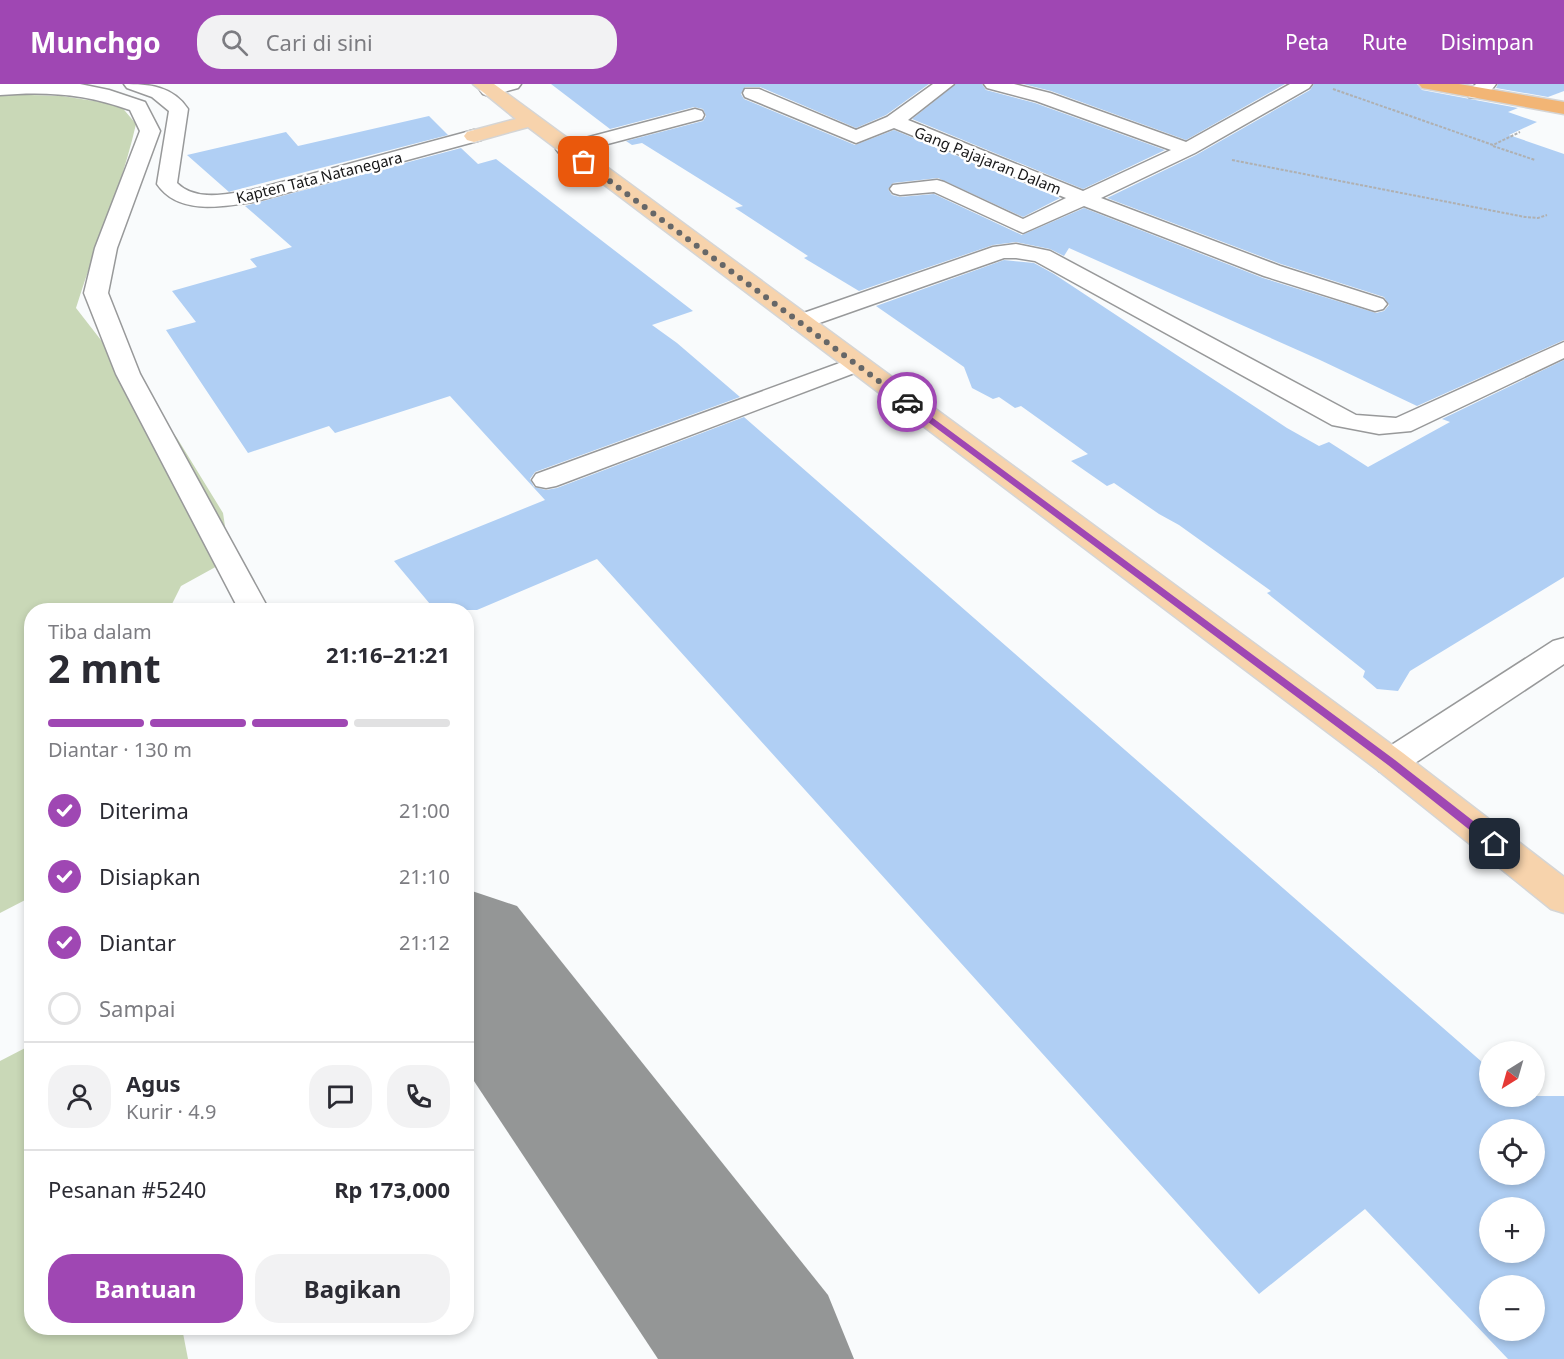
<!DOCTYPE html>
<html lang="id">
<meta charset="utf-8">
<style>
body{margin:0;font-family:"Noto Sans",sans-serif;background:#f2f2f3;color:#2b2b33;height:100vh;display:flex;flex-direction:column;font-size:22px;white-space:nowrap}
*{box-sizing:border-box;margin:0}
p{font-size:20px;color:#7c7c81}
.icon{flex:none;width:33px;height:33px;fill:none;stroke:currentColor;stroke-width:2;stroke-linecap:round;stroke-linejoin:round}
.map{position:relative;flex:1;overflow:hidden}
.drawer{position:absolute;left:24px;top:519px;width:450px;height:732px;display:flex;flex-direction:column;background:#fff;border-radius:24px;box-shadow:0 3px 9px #0003}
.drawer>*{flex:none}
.needle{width:39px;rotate:217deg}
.controls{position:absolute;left:1479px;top:957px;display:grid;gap:12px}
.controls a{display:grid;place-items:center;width:66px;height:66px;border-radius:50%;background:#fff;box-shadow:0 3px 9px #0003;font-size:30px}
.pin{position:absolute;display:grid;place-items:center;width:51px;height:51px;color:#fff;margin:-26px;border-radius:12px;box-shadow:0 3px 9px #0006}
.courier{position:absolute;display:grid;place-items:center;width:60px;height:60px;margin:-30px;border:4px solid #9f47b3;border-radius:50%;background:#fff;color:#222;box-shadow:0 2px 8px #0007}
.summary em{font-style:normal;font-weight:700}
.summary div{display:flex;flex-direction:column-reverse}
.summary{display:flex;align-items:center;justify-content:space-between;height:102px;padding:0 24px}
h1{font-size:39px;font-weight:700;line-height:45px}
.bar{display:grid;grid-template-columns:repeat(4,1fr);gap:9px 6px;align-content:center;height:72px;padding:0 24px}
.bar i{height:8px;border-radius:4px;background:#e1e1e2}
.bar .current{background:#9f47b3}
.bar p{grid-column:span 4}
.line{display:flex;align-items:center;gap:15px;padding:0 24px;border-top:2px solid #e1e1e2}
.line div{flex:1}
.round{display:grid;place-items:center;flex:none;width:63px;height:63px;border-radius:24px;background:#f2f2f3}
ol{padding:0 24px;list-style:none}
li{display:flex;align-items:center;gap:18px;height:66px}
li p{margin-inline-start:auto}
li .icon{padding:6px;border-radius:50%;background:#9f47b3;color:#fff;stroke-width:4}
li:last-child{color:#7c7c81}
li i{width:33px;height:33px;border:3px solid #e1e1e2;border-radius:50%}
.primary-button{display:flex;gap:12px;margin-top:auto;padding:12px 24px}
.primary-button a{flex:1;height:69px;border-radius:24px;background:#9f47b3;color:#fff;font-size:24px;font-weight:700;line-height:69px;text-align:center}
.primary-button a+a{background:#f2f2f3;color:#2b2b33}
header{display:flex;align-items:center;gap:36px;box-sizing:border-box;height:84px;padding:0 30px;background:#9f47b3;color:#fff}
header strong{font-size:28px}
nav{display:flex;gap:33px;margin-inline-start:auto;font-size:21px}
.search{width:420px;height:54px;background:#f2f2f3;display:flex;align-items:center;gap:15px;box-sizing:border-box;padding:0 21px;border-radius:24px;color:#7c7c81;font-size:22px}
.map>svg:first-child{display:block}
</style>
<header>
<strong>Munchgo</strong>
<div class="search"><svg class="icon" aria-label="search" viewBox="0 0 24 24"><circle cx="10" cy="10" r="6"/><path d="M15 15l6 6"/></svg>Cari di sini</div>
<nav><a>Peta</a><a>Rute</a><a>Disimpan</a></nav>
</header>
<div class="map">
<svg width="1564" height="1275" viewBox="0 0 1564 1275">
<rect width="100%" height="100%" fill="#f9fbfc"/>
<!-- green -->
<g fill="#c9d8b7">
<path d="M0,10L62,12L120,21L136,40C122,103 95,162 76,224L177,354L223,429L230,475L181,502L169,526H32L31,813L0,829Z"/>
<polygon points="31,961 32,1244 182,1244 188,1275 0,1275 0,977"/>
</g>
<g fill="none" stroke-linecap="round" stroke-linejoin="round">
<!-- taxiway -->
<polygon fill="#949696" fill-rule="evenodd" points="466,805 517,822 828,1211 854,1275 658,1275 466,985"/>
</g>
<!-- building -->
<g fill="#b0cff4" fill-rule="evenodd">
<polygon points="551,0 929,0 886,31 856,44 760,3 745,3 741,10 744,15 855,61 894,46 1060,114 1023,133 938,94 893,99 888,105 892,111 900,113 934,110 1022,151 1084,124 1263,194 1376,229 1384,227 1389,221 1384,213 1281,180 1107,114 1196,71 1310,6 1314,0 1417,0 1422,6 1518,24 1508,28 1537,38 1509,51 1564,70 1564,256 1417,322 1320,276 1069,164 1064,172 1050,165 1016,158 993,161 859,207 804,174 808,172 735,124 743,122 642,59 632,61 626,57 703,37 706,32 703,25 694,23 610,45"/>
<polygon points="956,0 982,0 986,6 1035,19 1165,66 1083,105 912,35"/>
<polygon points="1023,0 1285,0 1186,56 1051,7"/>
<polygon points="1498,0 1564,0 1564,7 1548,13 1496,4"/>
<polygon points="429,32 448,51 232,107 229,108 187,71 286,48 298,62"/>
<path d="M461,64L478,80L496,75L693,227L652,241L677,259L740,313L535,388L530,395L534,403L546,406L557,404L744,333L1490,985V1012H1564V1275H1508L1365,1125L1259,1210L597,475L477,526H435L394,477L545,416L450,312L335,349L329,342L248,369L166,246L196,238L172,207L257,183L250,175L292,163L245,122ZM1490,1046H1534V1090H1490ZM1490,1124H1534V1168H1490ZM1490,1202H1534V1246H1490Z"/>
<polygon points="1004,176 1034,179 1054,190 1287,344 1319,362 1329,358 1368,383 1450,338 1442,335 1564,276 1564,493 1410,587 1398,607 1377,605 1363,593 1365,587 1267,509 1271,507 1179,441 1159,430 1114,399 1107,402 1071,377 1088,370 1021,322 1015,324 999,313 993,315 972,304 964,283 876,222"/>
</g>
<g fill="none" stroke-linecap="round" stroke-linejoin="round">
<defs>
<g id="minor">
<path d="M0,0H80L109,6L145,18L160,47L117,164L108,209L140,290L269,526H239L116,290L84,209L95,164L140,47L130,26C86,10 46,7 0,11Z"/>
<path d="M124,0C149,0 173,2 188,25L177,99C196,118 228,110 252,106L474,46L481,48L484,52L481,56L253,118C221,123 178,131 157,100L169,27L152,13L127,4Z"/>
<polygon points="491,0 521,0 518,4 489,12 483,10 480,6 483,2"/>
<polygon points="933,0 954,0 908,36 1083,107 1171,66 1036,17 987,4 984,0 1014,0 1050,9 1186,58 1290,0 1312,0 1309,4 1195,69 1101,114 1280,182 1383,215 1387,220 1383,225 1375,227 1264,192 1084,122 1023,149 934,108 900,111 893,109 890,105 893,101 937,96 944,98 1023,135 1066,114 894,44 856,59 745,13 743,9 745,5 759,5 856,46 887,33"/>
<path d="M1476,0H1496C1490,9 1481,16 1469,13L1467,9Z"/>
<polygon points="695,25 702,27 704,31 702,35 566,71 559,69 556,65 559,61"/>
<polygon points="1016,160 1050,167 1356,331 1396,334 1564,258 1564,274 1411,347 1379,350 1332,341 1035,177 1016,174 1004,174 808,243 800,245 792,243 788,238 792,233 993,163"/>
<polygon points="856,273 865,275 868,280 865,285 556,402 546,404 536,402 532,396 536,390"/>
<polygon points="1564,554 1564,580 1403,687 1391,691 1379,687 1374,678 1379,669 1553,557"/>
</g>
<polygon id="major" points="473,0 494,0 1403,669 1564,793 1564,829 1551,825 1379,687 528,43 474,58 467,56 464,52 467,48 516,35"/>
<polygon id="highway" points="1419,0 1459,0 1564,18 1564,30 1428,5 1422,4"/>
</defs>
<!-- minor casing -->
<use href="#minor" stroke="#98999a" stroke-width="3"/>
<!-- major casing -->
<use href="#major" stroke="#d5d5d5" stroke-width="3"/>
<!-- highway casing -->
<use href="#highway" stroke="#d5d5d5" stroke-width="3"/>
<!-- path -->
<g stroke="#afb0b1" stroke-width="2" stroke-dasharray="3 1.5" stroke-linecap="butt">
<polyline points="1333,5 1493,61 1520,48"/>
<polyline points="1493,62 1535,76"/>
<polyline points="1232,76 1525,133 1538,134 1547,131"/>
</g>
<!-- minor -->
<use href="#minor" fill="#fff" fill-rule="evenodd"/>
<!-- major -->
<use href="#major" fill="#f7d3ac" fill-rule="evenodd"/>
<!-- highway -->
<use href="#highway" fill="#f2b575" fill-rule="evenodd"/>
</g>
<!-- route -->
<polygon fill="#9f47b3" points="904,317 910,317 1395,676 1499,757 1499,763 1491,763 1388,681 904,320"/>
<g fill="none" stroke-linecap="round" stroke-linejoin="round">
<!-- done -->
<polyline stroke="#666768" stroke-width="6" stroke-dasharray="0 10.8" points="584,78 907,318"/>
</g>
<g text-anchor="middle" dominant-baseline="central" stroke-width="5" stroke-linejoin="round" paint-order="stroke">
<!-- far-street labels -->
<g font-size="15" fill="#171718" stroke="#fff">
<text transform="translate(988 76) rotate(22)">Gang Pajajaran Dalam</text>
<text transform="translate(319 93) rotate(-14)">Kapten Tata Natanegara</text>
</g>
</g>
</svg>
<div class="controls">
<a><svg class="needle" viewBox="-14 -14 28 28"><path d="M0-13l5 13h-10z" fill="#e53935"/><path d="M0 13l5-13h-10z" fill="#7c7c81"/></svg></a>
<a><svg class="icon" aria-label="locate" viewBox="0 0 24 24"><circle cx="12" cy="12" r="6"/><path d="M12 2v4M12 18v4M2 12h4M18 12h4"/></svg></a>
<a>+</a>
<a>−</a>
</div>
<div class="pin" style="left:584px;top:78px;background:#ea580c"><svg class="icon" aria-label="bag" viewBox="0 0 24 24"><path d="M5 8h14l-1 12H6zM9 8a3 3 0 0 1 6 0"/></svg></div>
<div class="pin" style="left:1495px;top:760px;background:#1f2937"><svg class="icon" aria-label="home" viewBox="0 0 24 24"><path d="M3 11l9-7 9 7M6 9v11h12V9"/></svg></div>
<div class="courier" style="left:907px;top:318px"><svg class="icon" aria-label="car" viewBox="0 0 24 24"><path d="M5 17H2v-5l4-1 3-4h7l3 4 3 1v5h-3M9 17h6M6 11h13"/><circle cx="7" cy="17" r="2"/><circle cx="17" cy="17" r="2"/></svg></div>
<section class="drawer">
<div class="summary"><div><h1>2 mnt</h1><p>Tiba dalam</p></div><em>21:16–21:21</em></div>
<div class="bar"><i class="current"></i><i class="current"></i><i class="current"></i><i></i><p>Diantar · 130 m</p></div>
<ol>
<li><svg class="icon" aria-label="check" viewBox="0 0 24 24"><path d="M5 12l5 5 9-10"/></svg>Diterima<p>21:00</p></li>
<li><svg class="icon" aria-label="check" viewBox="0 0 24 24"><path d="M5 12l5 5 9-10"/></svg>Disiapkan<p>21:10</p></li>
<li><svg class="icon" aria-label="check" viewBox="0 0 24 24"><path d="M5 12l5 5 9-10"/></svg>Diantar<p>21:12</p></li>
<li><i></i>Sampai</li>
</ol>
<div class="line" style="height:108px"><a class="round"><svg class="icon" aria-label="person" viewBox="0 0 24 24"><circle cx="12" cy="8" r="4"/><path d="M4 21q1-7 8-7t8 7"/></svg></a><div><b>Agus</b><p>Kurir · 4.9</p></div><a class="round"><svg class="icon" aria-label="chat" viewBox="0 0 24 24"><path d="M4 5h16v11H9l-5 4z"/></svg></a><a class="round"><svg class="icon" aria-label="phone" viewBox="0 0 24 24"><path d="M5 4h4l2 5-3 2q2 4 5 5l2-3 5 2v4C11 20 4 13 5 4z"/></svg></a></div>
<div class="line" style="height:78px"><div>Pesanan #5240</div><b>Rp 173,000</b></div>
<div class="primary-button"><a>Bantuan</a><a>Bagikan</a></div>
</section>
</div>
